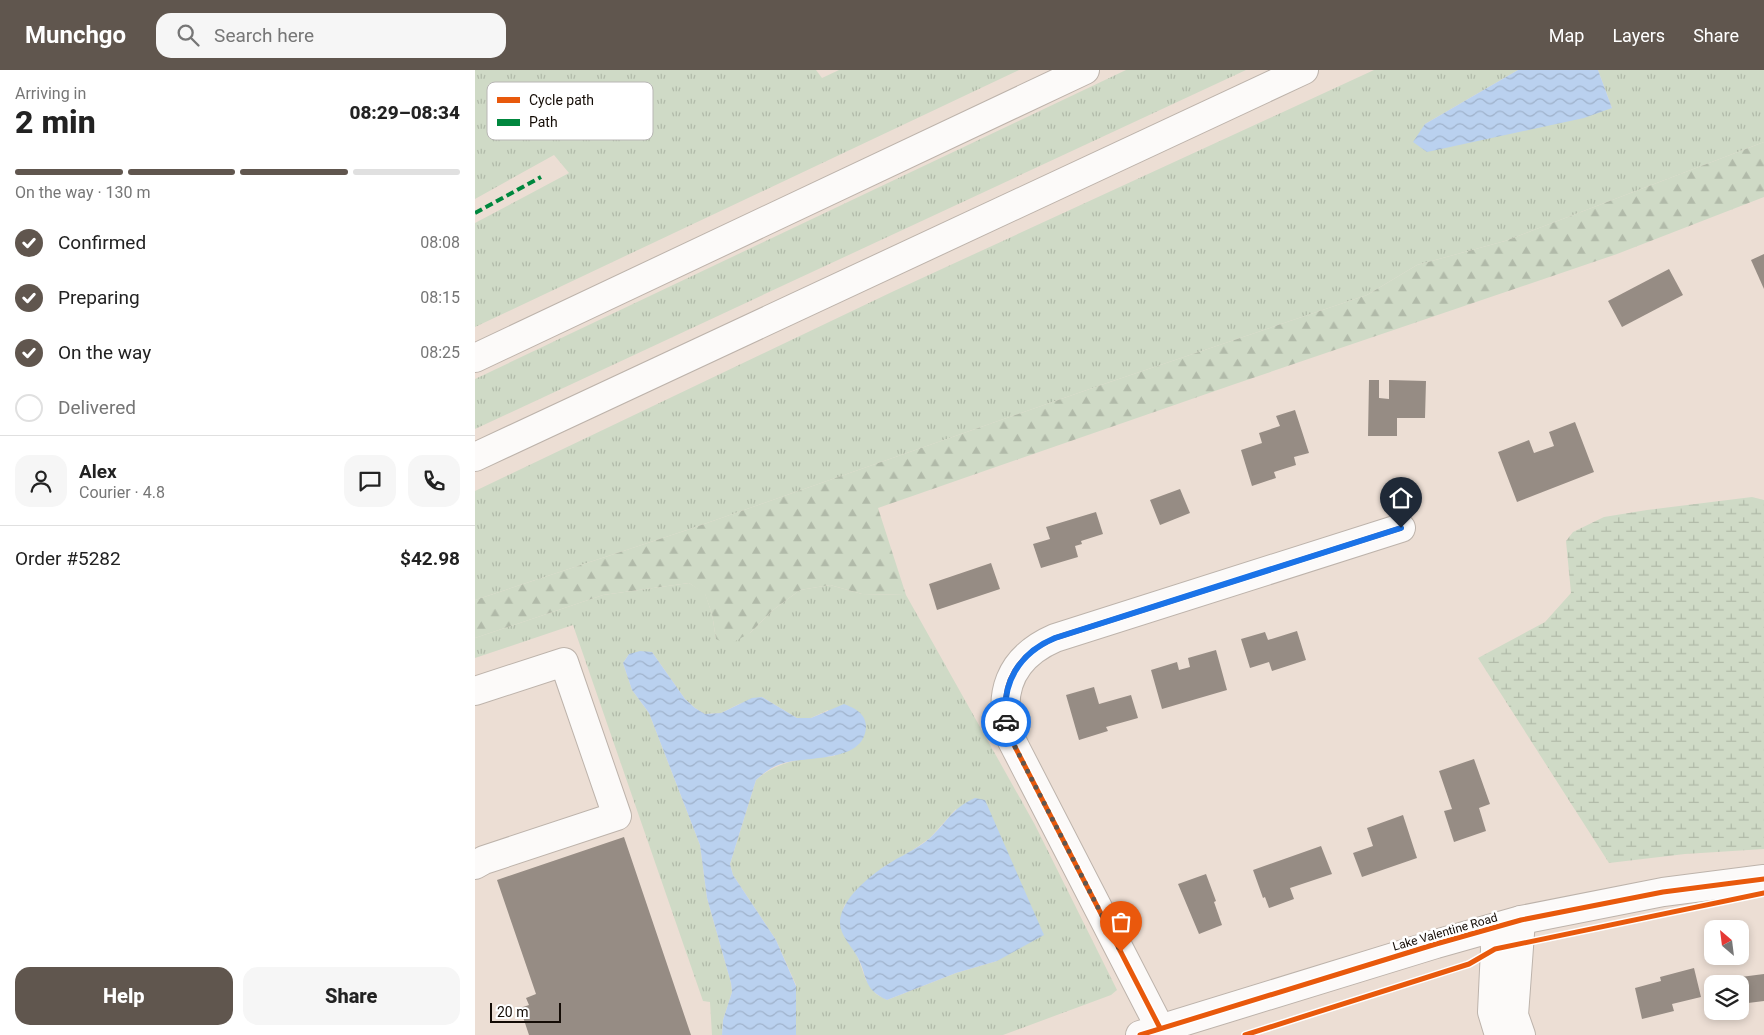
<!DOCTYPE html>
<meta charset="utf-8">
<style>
body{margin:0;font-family:Roboto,sans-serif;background:#f6f6f6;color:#222;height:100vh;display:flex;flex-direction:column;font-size:19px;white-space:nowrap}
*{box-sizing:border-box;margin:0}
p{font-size:16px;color:#767676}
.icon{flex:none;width:28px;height:28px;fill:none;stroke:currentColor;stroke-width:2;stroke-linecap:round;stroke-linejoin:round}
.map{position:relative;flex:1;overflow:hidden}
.sheet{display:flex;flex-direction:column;background:#fff;width:475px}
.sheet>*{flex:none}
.needle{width:32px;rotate:332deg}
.fabs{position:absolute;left:1229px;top:850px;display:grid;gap:10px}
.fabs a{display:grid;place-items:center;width:45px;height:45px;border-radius:10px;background:#fff;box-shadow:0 2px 8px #0003;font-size:25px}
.scale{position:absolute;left:15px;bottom:12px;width:71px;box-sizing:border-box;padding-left:5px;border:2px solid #140c06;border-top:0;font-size:14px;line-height:18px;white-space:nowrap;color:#140c06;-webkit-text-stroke:4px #fff;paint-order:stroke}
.pin{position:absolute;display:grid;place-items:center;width:42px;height:42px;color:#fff;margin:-51px -21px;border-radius:50% 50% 50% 0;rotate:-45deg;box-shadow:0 0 5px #0007}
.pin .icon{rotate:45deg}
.courier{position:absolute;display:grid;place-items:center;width:50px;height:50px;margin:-25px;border:4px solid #1a73e8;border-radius:50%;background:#fff;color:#222;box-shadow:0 1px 6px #0007}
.headline em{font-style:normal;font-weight:800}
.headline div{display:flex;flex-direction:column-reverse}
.headline{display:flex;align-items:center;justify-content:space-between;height:85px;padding:0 15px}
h1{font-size:32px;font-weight:800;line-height:38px}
.bar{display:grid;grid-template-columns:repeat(4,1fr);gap:8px 5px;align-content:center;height:60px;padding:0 15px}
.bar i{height:6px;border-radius:4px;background:#e0e0e0}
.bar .active{background:#60564e}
.bar p{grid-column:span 4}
.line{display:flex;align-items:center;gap:12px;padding:0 15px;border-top:1px solid #e0e0e0}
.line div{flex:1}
.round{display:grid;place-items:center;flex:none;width:52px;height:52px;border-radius:15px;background:#f6f6f6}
ol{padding:0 15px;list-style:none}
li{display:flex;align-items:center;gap:15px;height:55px}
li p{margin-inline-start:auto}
li .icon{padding:5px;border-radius:50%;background:#60564e;color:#fff;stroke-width:4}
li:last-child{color:#767676}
li i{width:28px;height:28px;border:2px solid #e0e0e0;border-radius:50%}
.action{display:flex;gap:10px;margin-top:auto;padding:10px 15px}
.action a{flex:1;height:58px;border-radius:15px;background:#60564e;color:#fff;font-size:20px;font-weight:800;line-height:58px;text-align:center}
.action a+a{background:#f6f6f6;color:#222}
header{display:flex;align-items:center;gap:30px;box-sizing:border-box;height:70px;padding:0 25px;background:#60564e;color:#fff}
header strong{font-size:24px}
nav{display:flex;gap:28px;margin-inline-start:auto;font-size:18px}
.search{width:350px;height:45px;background:#f6f6f6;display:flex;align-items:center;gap:12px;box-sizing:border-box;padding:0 18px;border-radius:15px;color:#767676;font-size:19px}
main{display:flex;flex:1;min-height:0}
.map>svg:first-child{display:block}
</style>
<header>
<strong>Munchgo</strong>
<div class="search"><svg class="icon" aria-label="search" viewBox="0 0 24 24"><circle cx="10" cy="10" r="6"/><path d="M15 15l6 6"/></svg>Search here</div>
<nav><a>Map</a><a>Layers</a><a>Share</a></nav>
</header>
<main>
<section class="sheet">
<div class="headline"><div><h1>2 min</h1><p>Arriving in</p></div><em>08:29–08:34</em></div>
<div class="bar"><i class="active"></i><i class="active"></i><i class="active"></i><i></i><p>On the way · 130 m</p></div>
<ol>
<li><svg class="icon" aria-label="check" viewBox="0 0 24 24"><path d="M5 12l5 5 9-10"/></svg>Confirmed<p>08:08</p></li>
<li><svg class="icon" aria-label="check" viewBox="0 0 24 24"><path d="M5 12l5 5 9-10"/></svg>Preparing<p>08:15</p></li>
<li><svg class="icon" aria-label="check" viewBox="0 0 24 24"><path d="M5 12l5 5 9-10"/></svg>On the way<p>08:25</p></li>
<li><i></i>Delivered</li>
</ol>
<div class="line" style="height:90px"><a class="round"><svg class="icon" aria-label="person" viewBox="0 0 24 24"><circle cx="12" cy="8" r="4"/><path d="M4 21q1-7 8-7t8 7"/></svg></a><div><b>Alex</b><p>Courier · 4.8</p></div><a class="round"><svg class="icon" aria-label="chat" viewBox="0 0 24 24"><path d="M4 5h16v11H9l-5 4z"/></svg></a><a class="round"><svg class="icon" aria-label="phone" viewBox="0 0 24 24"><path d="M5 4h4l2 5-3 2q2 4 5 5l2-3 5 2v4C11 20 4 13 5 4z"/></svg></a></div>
<div class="line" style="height:65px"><div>Order #5282</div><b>$42.98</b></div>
<div class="action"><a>Help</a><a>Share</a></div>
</section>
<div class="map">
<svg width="1289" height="965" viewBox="0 0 1289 965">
<defs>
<pattern id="grass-tufts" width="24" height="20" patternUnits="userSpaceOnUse" patternTransform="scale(1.25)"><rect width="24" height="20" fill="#cfdac6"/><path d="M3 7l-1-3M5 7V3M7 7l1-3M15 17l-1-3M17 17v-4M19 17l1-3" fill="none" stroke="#b1baa9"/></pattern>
<pattern id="forest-firs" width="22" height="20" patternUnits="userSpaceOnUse" patternTransform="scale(1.25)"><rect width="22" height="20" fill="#cfdac6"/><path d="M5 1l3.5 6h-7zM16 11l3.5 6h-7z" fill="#b1baa9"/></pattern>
<pattern id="wetland-marsh" width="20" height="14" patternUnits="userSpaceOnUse" patternTransform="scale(1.25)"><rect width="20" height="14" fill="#cfdac6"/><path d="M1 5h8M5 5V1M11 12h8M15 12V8" fill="none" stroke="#b1baa9"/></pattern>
<pattern id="water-waves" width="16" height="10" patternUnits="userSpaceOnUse" patternTransform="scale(1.25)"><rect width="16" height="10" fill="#bad1ef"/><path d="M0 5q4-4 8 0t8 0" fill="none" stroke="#9fb2cb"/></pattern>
</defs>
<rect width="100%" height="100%" fill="#ecded4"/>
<!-- grass -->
<g fill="url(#grass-tufts)" fill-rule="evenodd">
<polygon points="0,0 341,0 347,8 364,0 544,0 0,257 0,153 94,103 79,85 0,129"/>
<polygon points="651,0 771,0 0,359 0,309"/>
<polygon points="899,0 1043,0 950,54 1137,38 1123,0 1289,0 1289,72 1030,171 942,195 892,225 629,314 212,460 0,530 0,421 419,221"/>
<path d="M214,513L230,523L237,544L241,569L275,563L298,540L325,520L355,515L387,524L431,525L560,755L642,920L636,925L528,965H321V915L301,870L258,805L255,794L281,710C303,690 331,688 360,686L353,640L336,648H322L287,627L264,634L246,643L230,644L220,638L210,629L177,582L154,584L148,593L157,620L174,643L225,775L232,828L256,913L257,922L248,950L247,965H237L235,932L228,931L98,555L0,588V568L128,525ZM481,739L522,891L481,903L412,930L401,924L391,910L383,888L365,853L369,836L387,815L410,796L435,782L455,768Z"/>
</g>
<!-- forest -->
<polygon fill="url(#forest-firs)" points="1289,72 1289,127 1142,184 760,314 403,438 431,525 387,524 355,515 325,520 298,540 275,563 253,575 241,569 237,544 230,524 214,513 128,525 0,568 0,530 212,460 629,314 892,225 942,195 1030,171"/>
<!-- wetland -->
<polygon fill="url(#wetland-marsh)" points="1277,427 1289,430 1289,779 1210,784 1134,793 1003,588 1070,552 1096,523 1091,471 1098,462 1129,447 1172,440"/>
<!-- water -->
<g fill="url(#water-waves)">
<polygon points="1043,0 1123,0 1137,38 1109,48 952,82 938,72 950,54"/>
<path d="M165,581L177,582L210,629L220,638L230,644L246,643L277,628L287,627L322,648H336L369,634C379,638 391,643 391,657C389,694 331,685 306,694C296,697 289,703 281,710L255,794L258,805L301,870L321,916V965H247L248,950L257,922L256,913L232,828L225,775L174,643L157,620L148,593L154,584Z"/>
<path d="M500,728L510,730L569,865L522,891L481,903L412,930C388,919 393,908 383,888C377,876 364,865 365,851C367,829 392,808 410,796C425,786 441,780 455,768C472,752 477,738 500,728Z"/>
</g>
<!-- building -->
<g fill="#968c84">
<polygon points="1289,184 1289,219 1276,190"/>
<polygon points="1194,199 1208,225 1147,257 1133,231"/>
<polygon points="894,310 904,310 904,328 914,329 914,310 951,311 950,348 922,348 922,366 893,366"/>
<polygon points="820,340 834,383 819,387 821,395 799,402 801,408 777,416 766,380 787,373 784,363 805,356 801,346"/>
<polygon points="1100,352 1119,402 1042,432 1023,382 1054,370 1059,383 1079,376 1074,362"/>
<polygon points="705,419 715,443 685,455 675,430"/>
<polygon points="621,442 628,464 606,471 607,474 600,476 603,487 566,498 558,474 575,469 571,457"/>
<polygon points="516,493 525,519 462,540 454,514"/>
<polygon points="822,561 831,590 797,601 794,592 775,598 766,569 790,562 793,570"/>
<polygon points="741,580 752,620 687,639 676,600 702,592 704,600 715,597 713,588"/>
<polygon points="619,617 624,634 656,625 663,648 631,657 633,661 604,670 591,625"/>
<polygon points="999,689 1015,734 1004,738 1011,761 979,772 969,741 977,739 964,701"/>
<polygon points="928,745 942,788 887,807 878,783 898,776 892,758"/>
<polygon points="149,767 216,965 54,965 45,938 54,935 51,928 61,924 22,810"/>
<polygon points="846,776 857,804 815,818 819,829 794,838 790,827 788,828 778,800"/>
<polygon points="731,804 741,831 739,832 747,855 724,864 703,814"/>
<polygon points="1219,898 1226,927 1197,934 1199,941 1167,949 1160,918 1186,911 1185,907"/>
<polygon points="1289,904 1289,931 1265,934 1265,914 1259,914 1258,908"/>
</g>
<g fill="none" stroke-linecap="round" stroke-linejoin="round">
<defs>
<g id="minor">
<polyline points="0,621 89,592 142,746 9,790 0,795"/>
<polyline points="1046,850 1039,945 1046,965"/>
<polyline points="1019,858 1020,879 1017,942 1024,965"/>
<path d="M685,958L537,671C521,625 534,588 580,568L926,458"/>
<polyline points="665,965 961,874 1046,850 1188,822 1289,809"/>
</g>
<g id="highway">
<polyline points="0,288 610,0"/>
<polyline points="0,387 829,0"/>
</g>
</defs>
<!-- minor casing -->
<use href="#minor" stroke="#bdb3ab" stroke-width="30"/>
<!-- highway casing -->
<use href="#highway" stroke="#bdb3ab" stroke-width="30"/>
<!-- minor -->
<use href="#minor" stroke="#fcfaf9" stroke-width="28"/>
<!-- highway -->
<use href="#highway" stroke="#fcfaf9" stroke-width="28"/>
<!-- quiet -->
<polyline stroke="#00873e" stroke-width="4" stroke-dasharray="8 4" stroke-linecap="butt" points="0,143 66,107"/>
<defs>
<g id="cycleway">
<path d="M685,958L537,671C521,625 534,588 580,568L926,458"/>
<polyline points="665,965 961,874 1046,850 1188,822 1289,809"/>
<polyline points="770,965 994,894 1020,879 1289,823"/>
</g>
</defs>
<!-- cycleway casing -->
<use href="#cycleway" stroke="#fff" stroke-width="8"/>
<!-- cycleway -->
<use href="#cycleway" stroke="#e8590c" stroke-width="5"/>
</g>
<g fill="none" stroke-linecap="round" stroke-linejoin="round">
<!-- done -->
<polyline stroke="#60564e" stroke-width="5" stroke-dasharray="0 9" points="531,652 537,671 646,882"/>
<!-- route -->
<path stroke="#1a73e8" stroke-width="6" d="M531,652C526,613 544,583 580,568L926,458"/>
</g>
<g text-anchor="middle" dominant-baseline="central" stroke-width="5" stroke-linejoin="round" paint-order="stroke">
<!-- street labels -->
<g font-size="12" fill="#140c06" stroke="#fff">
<text transform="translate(970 862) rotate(-16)">Lake Valentine Road</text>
</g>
</g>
<!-- legend -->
<rect x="12" y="12" width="166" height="58" rx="8" fill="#fff" stroke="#b8b6b4" stroke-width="1"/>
<rect x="22" y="27" width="23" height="6" fill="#e8590c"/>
<rect x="22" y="49" width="23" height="7" fill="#00873e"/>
<g font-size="14" fill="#140c06">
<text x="54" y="35">Cycle path</text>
<text x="54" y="57">Path</text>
</g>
</svg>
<div class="fabs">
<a><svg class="needle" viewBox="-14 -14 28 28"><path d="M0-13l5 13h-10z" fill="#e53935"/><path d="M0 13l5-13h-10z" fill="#767676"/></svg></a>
<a><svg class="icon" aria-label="layers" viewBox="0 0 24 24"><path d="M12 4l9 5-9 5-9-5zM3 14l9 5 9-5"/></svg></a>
</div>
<div class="scale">20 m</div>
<div class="pin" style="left:646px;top:882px;background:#ea580c"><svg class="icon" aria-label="bag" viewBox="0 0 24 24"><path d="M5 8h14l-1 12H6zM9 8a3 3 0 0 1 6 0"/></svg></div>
<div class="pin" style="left:926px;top:458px;background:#1f2937"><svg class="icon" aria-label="home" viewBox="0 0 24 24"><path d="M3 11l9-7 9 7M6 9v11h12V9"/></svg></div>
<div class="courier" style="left:531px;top:652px"><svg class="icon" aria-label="car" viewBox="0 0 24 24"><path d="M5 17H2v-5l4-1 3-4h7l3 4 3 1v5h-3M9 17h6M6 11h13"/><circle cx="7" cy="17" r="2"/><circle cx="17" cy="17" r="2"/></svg></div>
</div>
</main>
